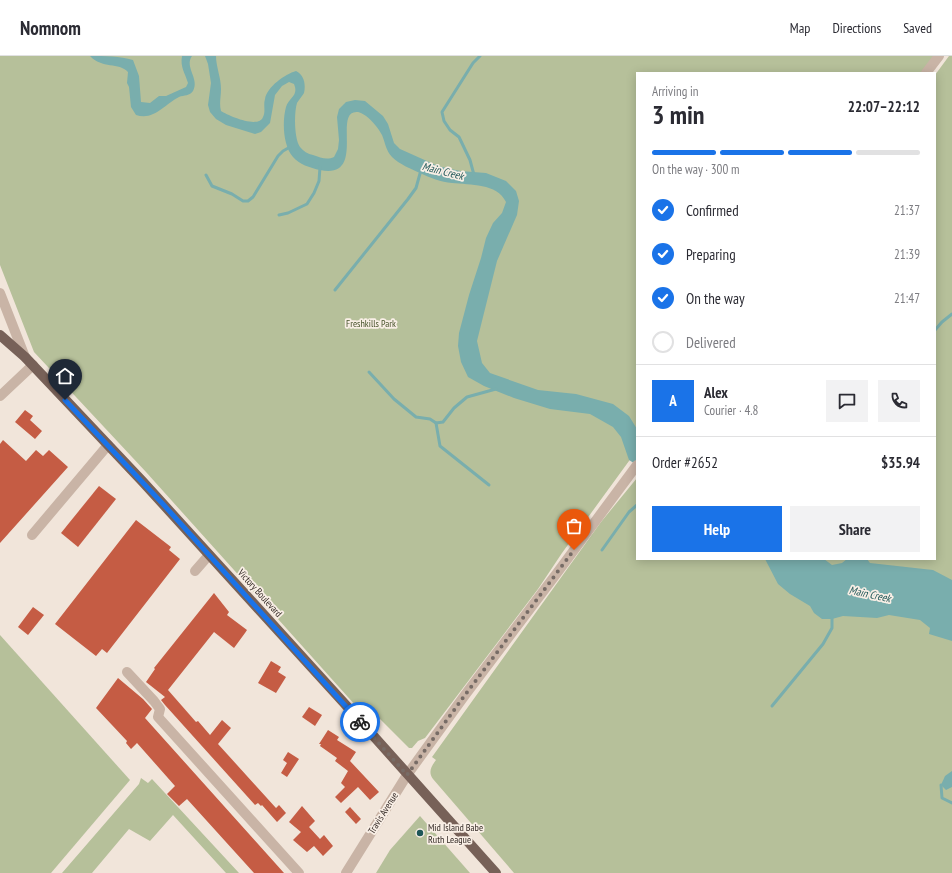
<!DOCTYPE html>
<meta charset="utf-8">
<style>
body{margin:0;font-family:"PT Sans Narrow",sans-serif;background:#f2f2f3;color:#2b2b33;height:100vh;display:flex;flex-direction:column;font-size:15px;white-space:nowrap}
*{box-sizing:border-box;margin:0}
p{font-size:13px;color:#7c7c81}
.icon{flex:none;width:22px;height:22px;fill:none;stroke:currentColor;stroke-width:2;stroke-linecap:round;stroke-linejoin:round}
.map{position:relative;flex:1;overflow:hidden}
.drawer{position:absolute;left:636px;top:16px;width:300px;height:488px;display:flex;flex-direction:column;background:#fff;border-radius:0px;box-shadow:0 2px 10px #0003}
.drawer>*{flex:none}
.pin{position:absolute;display:grid;place-items:center;width:34px;height:34px;color:#fff;margin:-41px -17px;border-radius:50% 50% 50% 0;rotate:-45deg;box-shadow:0 0 4px #0007}
.pin .icon{rotate:45deg}
.courier{position:absolute;display:grid;place-items:center;width:40px;height:40px;margin:-20px;border:3px solid #1a73e8;border-radius:50%;background:#fff;color:#222;box-shadow:0 1px 5px #0007}
.head em{font-style:normal;font-weight:600}
.head div{display:flex;flex-direction:column-reverse}
.head{display:flex;align-items:center;justify-content:space-between;height:68px;padding:0 16px}
h1{font-size:26px;font-weight:600;line-height:30px}
.bar{display:grid;grid-template-columns:repeat(4,1fr);gap:6px 4px;align-content:center;height:48px;padding:0 16px}
.bar i{height:5px;border-radius:3px;background:#e1e1e2}
.bar .current{background:#1a73e8}
.bar p{grid-column:span 4}
.line{display:flex;align-items:center;gap:10px;padding:0 16px;border-top:1px solid #e1e1e2}
.line div{flex:1}
.round{display:grid;place-items:center;flex:none;width:42px;height:42px;border-radius:0px;background:#f2f2f3}
ol{padding:0 16px;list-style:none}
li{display:flex;align-items:center;gap:12px;height:44px}
li p{margin-inline-start:auto}
li .icon{padding:4px;border-radius:50%;background:#1a73e8;color:#fff;stroke-width:4}
li:last-child{color:#7c7c81}
li i{width:22px;height:22px;border:2px solid #e1e1e2;border-radius:50%}
.button{display:flex;gap:8px;margin-top:auto;padding:8px 16px}
.button a{flex:1;height:46px;border-radius:0px;background:#1a73e8;color:#fff;font-size:16px;font-weight:600;line-height:46px;text-align:center}
.button a+a{background:#f2f2f3;color:#2b2b33}
header{display:flex;align-items:center;gap:24px;box-sizing:border-box;height:56px;padding:0 20px;background:#fff;border-bottom:1px solid #e1e1e2}
header strong{font-size:19px}
nav{display:flex;gap:22px;margin-inline-start:auto;font-size:14px}
.map>svg:first-child{display:block}
</style>
<header>
<strong>Nomnom</strong>
<nav><a>Map</a><a>Directions</a><a>Saved</a></nav>
</header>
<div class="map">
<svg width="952" height="817" viewBox="0 0 952 817">
<rect width="100%" height="100%" fill="#f1e5da"/>
<!-- green -->
<g fill="#b6c09a">
<polygon points="0,0 934,0 921,17 637,17 637,394 562,497 538,533 425,682 418,685 412,692 409,692 380,663 377,665 356,650 146,416 34,296 0,209"/>
<path d="M949,0H952V817H514L433,723C428,716 431,711 436,704L432,701L601,466L637,422V503H935V19Z"/>
<polygon points="0,579 130,724 51,817 0,817"/>
<polygon points="141,722 148,727 152,723 239,817 226,817 173,759 150,785 129,773 92,817 62,817 139,728"/>
<polygon points="420,760 470,817 376,817 390,794"/>
</g>
<!-- water -->
<g fill="#79aead">
<path d="M90,0C104,0 120,0 133,4L139,20L141,46L150,47L159,40H166L186,31L188,27C185,17 180,11 182,0H192C184,11 200,23 193,35C190,40 184,39 179,41C165,48 154,65 136,59L131,51L129,31L127,27L128,16C119,6 102,13 90,0Z"/>
<path d="M205,0H216C216,11 221,21 221,33C221,41 219,47 221,55C229,60 259,73 263,61C266,55 263,49 265,43C267,31 285,18 296,15C304,19 306,28 304,37C302,40 299,44 297,47C294,57 294,82 300,91C303,95 308,98 313,99C321,102 327,104 334,101L338,93L339,84L337,61L339,53L346,46L355,44L365,45L383,60L388,68L394,87L400,93L438,110L460,115L486,117L506,125L516,135L519,145L517,159L497,205L477,285L482,307L490,317L538,334L576,338L613,348L629,360L637,373V409L629,404L621,381L613,371L590,358L550,353L514,342L484,330L468,321L461,306L458,290L459,277L469,239L481,202L486,182L493,167L502,157L506,146C497,127 470,129 452,127C441,126 430,122 420,117C411,113 399,108 392,101C386,95 385,86 382,79C378,71 367,58 358,56C331,53 368,124 320,114C310,112 299,108 293,101C283,90 282,65 286,51C289,41 299,40 294,28L289,26L282,30L275,39L270,67L261,76L255,78L226,69L216,63L210,56L208,49L211,27L208,8Z"/>
<polygon points="765,503 824,503 832,509 842,507 847,503 867,503 870,507 933,514 952,524 952,585 929,578 930,572 920,564 889,559 877,562 843,560 832,563 822,563 814,557 810,550 790,538 778,528"/>
<polygon points="952,715 952,731 946,734 941,729 945,720"/>
</g>
<g fill="none" stroke-linecap="round" stroke-linejoin="round">
<!-- stream -->
<g stroke="#79aead" stroke-width="3">
<polyline points="206,119 212,130 232,138 243,145 248,145 253,141 278,100 283,95 290,91"/>
<polyline points="474,119 470,104 459,81 450,74 444,65 442,56 473,7 480,0"/>
<polyline points="279,159 288,157 307,148 314,137 319,125 320,111"/>
<polyline points="335,234 408,143 416,132 421,114"/>
<polyline points="935,274 942,266 952,258"/>
<polyline points="369,316 394,343 416,361 430,363 436,367 443,366 454,352 467,341 496,333"/>
<polyline points="436,367 440,390 489,429"/>
<polyline points="602,494 629,456 637,449"/>
<polyline points="772,650 823,588 832,572 832,560"/>
<polyline points="941,729 942,742 952,747"/>
</g>
</g>
<!-- building -->
<g fill="#c55c44">
<polygon points="25,354 33,360 30,364 42,375 35,383 15,366"/>
<polygon points="3,384 26,405 36,394 43,400 49,394 68,411 0,487 0,388"/>
<polygon points="99,430 116,443 78,491 61,477"/>
<polygon points="136,464 171,491 169,494 180,503 107,597 102,593 96,600 55,568"/>
<polygon points="214,537 229,556 227,559 247,574 245,577 234,592 214,576 168,634 196,666 198,665 210,679 222,664 231,672 218,688 276,752 279,749 286,757 277,766 262,749 261,750 258,747 255,749 165,649 161,644 165,641 146,626 155,613 154,612"/>
<polygon points="33,551 44,559 28,579 18,571"/>
<polygon points="271,605 281,611 278,616 286,621 276,637 258,627"/>
<polygon points="118,622 143,643 152,653 145,662 284,817 254,817 187,743 179,750 167,738 175,730 137,687 131,693 126,687 127,685 96,652"/>
<polygon points="309,651 322,659 315,670 302,661"/>
<polygon points="328,674 339,681 337,684 356,696 350,705 379,736 370,744 358,731 341,747 335,741 345,731 341,727 348,715 335,705 337,702 320,690 321,688 319,688"/>
<polygon points="288,696 299,703 287,721 281,717 287,707 283,704"/>
<polygon points="302,750 315,765 309,771 320,783 324,779 333,790 323,800 314,790 307,796 293,784 301,776 289,766"/>
<polygon points="350,751 361,763 356,768 345,756"/>
</g>
<g fill="none" stroke-linecap="round" stroke-linejoin="round">
<!-- minor -->
<g stroke="#c9b4a6" stroke-width="10">
<polyline points="926,17 939,0"/>
<polyline points="0,237 25,301"/>
<polyline points="0,340 33,309"/>
<polyline points="32,479 108,389"/>
<polyline points="195,515 209,499"/>
<polyline points="127,616 154,645 160,653 158,661 299,817"/>
<polyline points="346,817 407,719 465,639 557,517 637,409"/>
</g>
<!-- major -->
<polyline stroke="#776158" stroke-width="10" points="0,279 25,301 143,426 344,647 496,817"/>
</g>
<g fill="none" stroke-linecap="round" stroke-linejoin="round">
<!-- done -->
<polyline stroke="#776c66" stroke-width="4" stroke-dasharray="0 7.2" points="360,666 407,719 465,639 574,494"/>
<!-- route -->
<polyline stroke="#1a73e8" stroke-width="5" points="65,344 162,447 360,666"/>
</g>
<!-- markers -->
<circle fill="#1d5657" stroke="#f9efe6" stroke-width="1.5" cx="420" cy="777" r="4"/>
<g text-anchor="middle" dominant-baseline="central" stroke-width="3.5" stroke-linejoin="round" paint-order="stroke">
<!-- park labels -->
<g font-size="10" fill="#47532b" stroke="#f9efe6">
<text x="371" y="267">Freshkills Park</text>
</g>
<!-- street labels -->
<g font-size="10" fill="#352b27" stroke="#f9efe6">
<text transform="translate(260 537) rotate(48)">Victory Boulevard</text>
<text transform="translate(383 757) rotate(-58)">Travis Avenue</text>
</g>
<!-- poi labels -->
<g font-size="10" fill="#352b27" stroke="#f9efe6" text-anchor="start">
<text x="428" y="771">Mid Island Babe<tspan x="428" dy="12">Ruth League</tspan></text>
</g>
<!-- water labels -->
<g font-size="11" font-style="italic" fill="#1d5657" stroke="#f9efe6">
<text transform="translate(443 115) rotate(14)">Main Creek</text>
<text transform="translate(870 538) rotate(12)">Main Creek</text>
</g>
</g>
</svg>
<div class="pin" style="left:574px;top:494px;background:#ea580c"><svg class="icon" aria-label="bag" viewBox="0 0 24 24"><path d="M5 8h14l-1 12H6zM9 8a3 3 0 0 1 6 0"/></svg></div>
<div class="pin" style="left:65px;top:344px;background:#1f2937"><svg class="icon" aria-label="home" viewBox="0 0 24 24"><path d="M3 11l9-7 9 7M6 9v11h12V9"/></svg></div>
<div class="courier" style="left:360px;top:666px"><svg class="icon" aria-label="bike" viewBox="0 0 24 24"><circle cx="6" cy="16" r="4"/><circle cx="18" cy="16" r="4"/><path d="M6 16l4-8h5l3 8M10 8l3 8H6M13 5h3"/></svg></div>
<section class="drawer">
<div class="head"><div><h1>3 min</h1><p>Arriving in</p></div><em>22:07–22:12</em></div>
<div class="bar"><i class="current"></i><i class="current"></i><i class="current"></i><i></i><p>On the way · 300 m</p></div>
<ol>
<li><svg class="icon" aria-label="check" viewBox="0 0 24 24"><path d="M5 12l5 5 9-10"/></svg>Confirmed<p>21:37</p></li>
<li><svg class="icon" aria-label="check" viewBox="0 0 24 24"><path d="M5 12l5 5 9-10"/></svg>Preparing<p>21:39</p></li>
<li><svg class="icon" aria-label="check" viewBox="0 0 24 24"><path d="M5 12l5 5 9-10"/></svg>On the way<p>21:47</p></li>
<li><i></i>Delivered</li>
</ol>
<div class="line" style="height:72px"><b class="round" style="background:#1a73e8;color:#fff">A</b><div><b>Alex</b><p>Courier · 4.8</p></div><a class="round"><svg class="icon" aria-label="chat" viewBox="0 0 24 24"><path d="M4 5h16v11H9l-5 4z"/></svg></a><a class="round"><svg class="icon" aria-label="phone" viewBox="0 0 24 24"><path d="M5 4h4l2 5-3 2q2 4 5 5l2-3 5 2v4C11 20 4 13 5 4z"/></svg></a></div>
<div class="line" style="height:52px"><div>Order #2652</div><b>$35.94</b></div>
<div class="button"><a>Help</a><a>Share</a></div>
</section>
</div>
